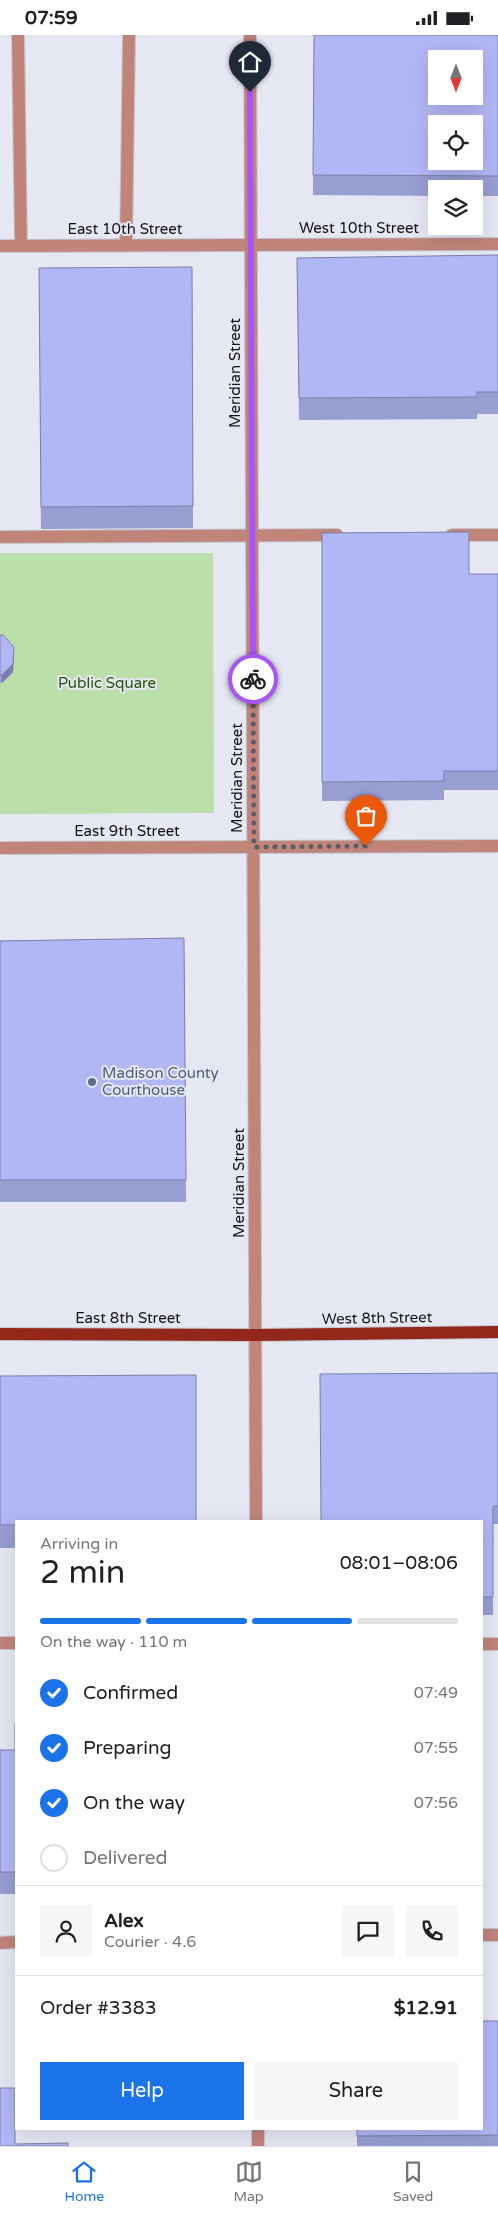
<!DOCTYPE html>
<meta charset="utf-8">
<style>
body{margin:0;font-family:"Varela Round",sans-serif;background:#f6f6f6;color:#202124;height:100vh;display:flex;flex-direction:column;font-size:19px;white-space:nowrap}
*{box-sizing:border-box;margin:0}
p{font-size:16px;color:#757577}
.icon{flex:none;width:28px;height:28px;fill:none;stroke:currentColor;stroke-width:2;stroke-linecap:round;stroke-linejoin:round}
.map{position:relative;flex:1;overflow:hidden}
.side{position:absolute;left:15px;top:1485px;width:468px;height:610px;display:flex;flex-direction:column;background:#fff;border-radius:0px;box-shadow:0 5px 20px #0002}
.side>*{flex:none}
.needle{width:32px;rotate:180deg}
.tools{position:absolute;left:428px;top:15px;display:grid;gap:10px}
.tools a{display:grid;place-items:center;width:55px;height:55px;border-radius:0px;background:#fff;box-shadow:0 5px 20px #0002;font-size:25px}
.pin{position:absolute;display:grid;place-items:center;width:42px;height:42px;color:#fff;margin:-51px -21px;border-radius:50% 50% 50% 0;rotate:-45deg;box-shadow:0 0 5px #0007}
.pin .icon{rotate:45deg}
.courier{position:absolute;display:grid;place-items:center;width:50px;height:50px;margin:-25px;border:4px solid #a855f7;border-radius:50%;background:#fff;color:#222;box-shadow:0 1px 6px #0007}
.headline em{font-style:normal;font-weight:600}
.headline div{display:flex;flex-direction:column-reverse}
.headline{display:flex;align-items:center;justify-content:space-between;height:85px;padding:0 25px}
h1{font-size:32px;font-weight:600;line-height:38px}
.bar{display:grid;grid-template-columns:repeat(4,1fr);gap:8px 5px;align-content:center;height:60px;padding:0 25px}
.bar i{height:6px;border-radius:4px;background:#e0e0e0}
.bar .active{background:#1a73e8}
.bar p{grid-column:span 4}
.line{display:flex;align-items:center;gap:12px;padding:0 25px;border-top:1px solid #e0e0e0}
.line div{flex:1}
.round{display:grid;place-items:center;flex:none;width:52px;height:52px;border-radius:0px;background:#f6f6f6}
ol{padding:0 25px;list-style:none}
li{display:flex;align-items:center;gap:15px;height:55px}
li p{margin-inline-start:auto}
li .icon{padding:5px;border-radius:50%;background:#1a73e8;color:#fff;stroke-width:4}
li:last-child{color:#757577}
li i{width:28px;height:28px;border:2px solid #e0e0e0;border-radius:50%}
.button{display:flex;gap:10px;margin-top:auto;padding:10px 25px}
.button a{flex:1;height:58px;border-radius:0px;background:#1a73e8;color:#fff;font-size:20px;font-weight:600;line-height:58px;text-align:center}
.button a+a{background:#f6f6f6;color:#202124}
.status{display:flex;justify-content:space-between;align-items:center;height:35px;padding:0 25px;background:#fff;direction:ltr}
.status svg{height:14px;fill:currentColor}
.tabs{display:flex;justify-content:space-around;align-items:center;height:70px;border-top:1px solid #e0e0e0;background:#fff;font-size:14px;color:#757577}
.tabs a{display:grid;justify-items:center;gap:2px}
.tabs .active{color:#1a73e8}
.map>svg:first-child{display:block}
</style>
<div class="status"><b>07:59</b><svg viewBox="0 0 49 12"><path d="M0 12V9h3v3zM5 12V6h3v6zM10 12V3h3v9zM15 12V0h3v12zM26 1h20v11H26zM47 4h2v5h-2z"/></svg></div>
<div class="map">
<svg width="498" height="2111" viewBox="0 0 498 2111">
<rect width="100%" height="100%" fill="#e5e7f3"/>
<!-- green -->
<polygon fill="#bbdeaa" points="0,518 213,518 214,778 0,779"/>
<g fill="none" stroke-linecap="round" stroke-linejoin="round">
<defs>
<g id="minor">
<polyline points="18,0 21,211"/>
<polyline points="250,0 256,1486"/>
<polyline points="126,210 129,0"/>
<polyline points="0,211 498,209"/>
<polyline points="452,500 498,500"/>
<polyline points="0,502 337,500"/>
<polyline points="0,813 498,811"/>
<polyline points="0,1608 16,1608"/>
<polyline points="481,1609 498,1609"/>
<polyline points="481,1900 498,1900"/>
<polyline points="0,1908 16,1907"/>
<polyline points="258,2094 258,2111"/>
</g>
<polyline id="major" points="0,1299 256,1300 498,1297"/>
</defs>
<!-- minor casing -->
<use href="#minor" stroke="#c3c5d0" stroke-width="14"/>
<!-- major casing -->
<use href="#major" stroke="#c3c5d0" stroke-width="14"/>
<!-- minor -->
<use href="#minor" stroke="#c08479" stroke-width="12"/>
<!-- major -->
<use href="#major" stroke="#92271a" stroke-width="12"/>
</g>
<!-- wall -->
<g fill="#989dd2">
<polygon points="314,0 498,0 498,161 474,161 474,154 436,154 436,161 313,160"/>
<polygon points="498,220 498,379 477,379 477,384 299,385 297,223"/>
<polygon points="192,232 193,493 41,494 39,233"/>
<polygon points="322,498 469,539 498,539 498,755 444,755 444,765 322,766"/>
<polygon points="0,600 14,621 13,637 2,648 0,648"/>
<polygon points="184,903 186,1167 0,1167 0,906"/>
<polygon points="498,1338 498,1489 493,1489 493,1580 481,1580 481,1486"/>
<polygon points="0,1341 16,1486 16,1513 0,1513"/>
<polygon points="16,1688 16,1859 0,1859 0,1715 15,1715"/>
<polygon points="498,1986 498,2111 357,2111 357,2094"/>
</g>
<!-- shaded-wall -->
<polygon fill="#7c7fab" points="14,612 13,637 2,648 2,640"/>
<!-- building -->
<g fill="#b1b6f4" stroke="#7c7fab" fill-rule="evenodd">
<path d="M314,0H498V141L313,140ZM436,24H474V61H436ZM436,89H474V126H436Z"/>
<polygon points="498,220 498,357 477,357 477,362 299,363 297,223"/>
<polygon points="192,232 193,471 41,472 39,233"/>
<polygon points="469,497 469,539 498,539 498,736 444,736 444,746 322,747 322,498"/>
<polygon points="0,600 3,600 14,612 13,629 2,640 0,640"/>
<polygon points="184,903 186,1145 0,1145 0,906"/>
<polygon points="498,1338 498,1471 493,1471 493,1562 481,1562 481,1486 321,1486 320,1339"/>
<polygon points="196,1340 196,1486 16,1486 16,1490 0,1490 0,1341"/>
<polygon points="15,1688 16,1688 16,1837 0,1837 0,1715 15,1715"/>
<polygon points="481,1986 498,1986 498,2100 357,2101 357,2094 481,2094"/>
<polygon points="0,2053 15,2053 15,2109 68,2108 68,2111 0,2111"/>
</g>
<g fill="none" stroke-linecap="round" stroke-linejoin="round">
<!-- done -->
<polyline stroke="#5c5d64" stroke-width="5" stroke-dasharray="0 9" points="253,644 254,812 366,811"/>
<!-- route -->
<polyline stroke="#a855f7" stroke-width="6" points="250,57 253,644"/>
</g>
<!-- markers -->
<circle fill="#5c6f8a" stroke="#e5e7f3" stroke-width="2" cx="92" cy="1047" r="5"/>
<g text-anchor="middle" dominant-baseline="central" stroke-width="4" stroke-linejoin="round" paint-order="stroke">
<!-- street labels -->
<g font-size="15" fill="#131317" stroke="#e5e7f3">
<text x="359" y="193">West 10th Street</text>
<text x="125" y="194">East 10th Street</text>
<text transform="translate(235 338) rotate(-90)">Meridian Street</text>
<text transform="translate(237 743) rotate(-90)">Meridian Street</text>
<text x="127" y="796">East 9th Street</text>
<text transform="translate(239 1148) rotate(-90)">Meridian Street</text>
<text x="128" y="1283">East 8th Street</text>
<text transform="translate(377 1283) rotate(-1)">West 8th Street</text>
</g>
<!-- park labels -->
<g font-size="15" fill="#285307" stroke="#e5e7f3">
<text x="107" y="648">Public Square</text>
</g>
<!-- service labels -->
<g font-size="15" fill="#4e5e75" stroke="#e5e7f3" text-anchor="start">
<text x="102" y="1038">Madison County<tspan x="102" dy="17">Courthouse</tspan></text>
</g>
</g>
</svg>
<div class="tools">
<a><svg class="needle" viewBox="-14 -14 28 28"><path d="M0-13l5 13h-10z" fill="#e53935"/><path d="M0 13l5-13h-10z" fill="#757577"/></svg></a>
<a><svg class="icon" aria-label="locate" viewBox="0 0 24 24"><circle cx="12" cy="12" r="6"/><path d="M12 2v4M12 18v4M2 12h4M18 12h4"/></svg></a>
<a><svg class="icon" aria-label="layers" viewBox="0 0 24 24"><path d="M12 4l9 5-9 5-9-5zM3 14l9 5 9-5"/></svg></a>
</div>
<div class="pin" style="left:366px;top:811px;background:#ea580c"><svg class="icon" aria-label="bag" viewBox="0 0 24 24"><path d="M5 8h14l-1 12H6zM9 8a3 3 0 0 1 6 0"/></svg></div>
<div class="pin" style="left:250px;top:57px;background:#1f2937"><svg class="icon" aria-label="home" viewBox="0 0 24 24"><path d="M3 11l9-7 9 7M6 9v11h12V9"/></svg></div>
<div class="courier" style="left:253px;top:644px"><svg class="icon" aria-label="bike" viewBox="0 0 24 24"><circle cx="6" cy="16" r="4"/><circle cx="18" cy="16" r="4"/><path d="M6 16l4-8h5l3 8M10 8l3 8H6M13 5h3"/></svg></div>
<section class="side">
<div class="headline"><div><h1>2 min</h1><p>Arriving in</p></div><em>08:01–08:06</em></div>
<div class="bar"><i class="active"></i><i class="active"></i><i class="active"></i><i></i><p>On the way · 110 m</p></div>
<ol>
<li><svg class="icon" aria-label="check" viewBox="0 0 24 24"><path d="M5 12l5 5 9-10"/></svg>Confirmed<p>07:49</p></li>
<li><svg class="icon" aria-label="check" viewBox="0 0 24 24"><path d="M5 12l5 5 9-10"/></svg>Preparing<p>07:55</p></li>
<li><svg class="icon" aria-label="check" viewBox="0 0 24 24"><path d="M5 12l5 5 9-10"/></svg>On the way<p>07:56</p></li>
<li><i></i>Delivered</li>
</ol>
<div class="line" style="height:90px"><a class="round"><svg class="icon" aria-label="person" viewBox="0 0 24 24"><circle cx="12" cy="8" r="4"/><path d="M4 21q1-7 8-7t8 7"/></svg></a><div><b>Alex</b><p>Courier · 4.6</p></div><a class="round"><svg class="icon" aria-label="chat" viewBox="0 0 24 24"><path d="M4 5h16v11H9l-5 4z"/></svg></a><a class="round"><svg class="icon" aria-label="phone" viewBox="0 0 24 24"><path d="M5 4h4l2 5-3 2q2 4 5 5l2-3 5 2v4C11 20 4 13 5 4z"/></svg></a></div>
<div class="line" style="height:65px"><div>Order #3383</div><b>$12.91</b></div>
<div class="button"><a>Help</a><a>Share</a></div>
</section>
</div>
<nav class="tabs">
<a class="active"><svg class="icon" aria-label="home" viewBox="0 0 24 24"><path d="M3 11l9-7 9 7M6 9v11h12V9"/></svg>Home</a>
<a><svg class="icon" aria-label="map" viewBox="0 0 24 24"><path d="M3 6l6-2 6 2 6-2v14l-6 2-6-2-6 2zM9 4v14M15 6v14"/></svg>Map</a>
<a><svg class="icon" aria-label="saved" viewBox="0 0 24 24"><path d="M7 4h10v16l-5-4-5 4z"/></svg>Saved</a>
</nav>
